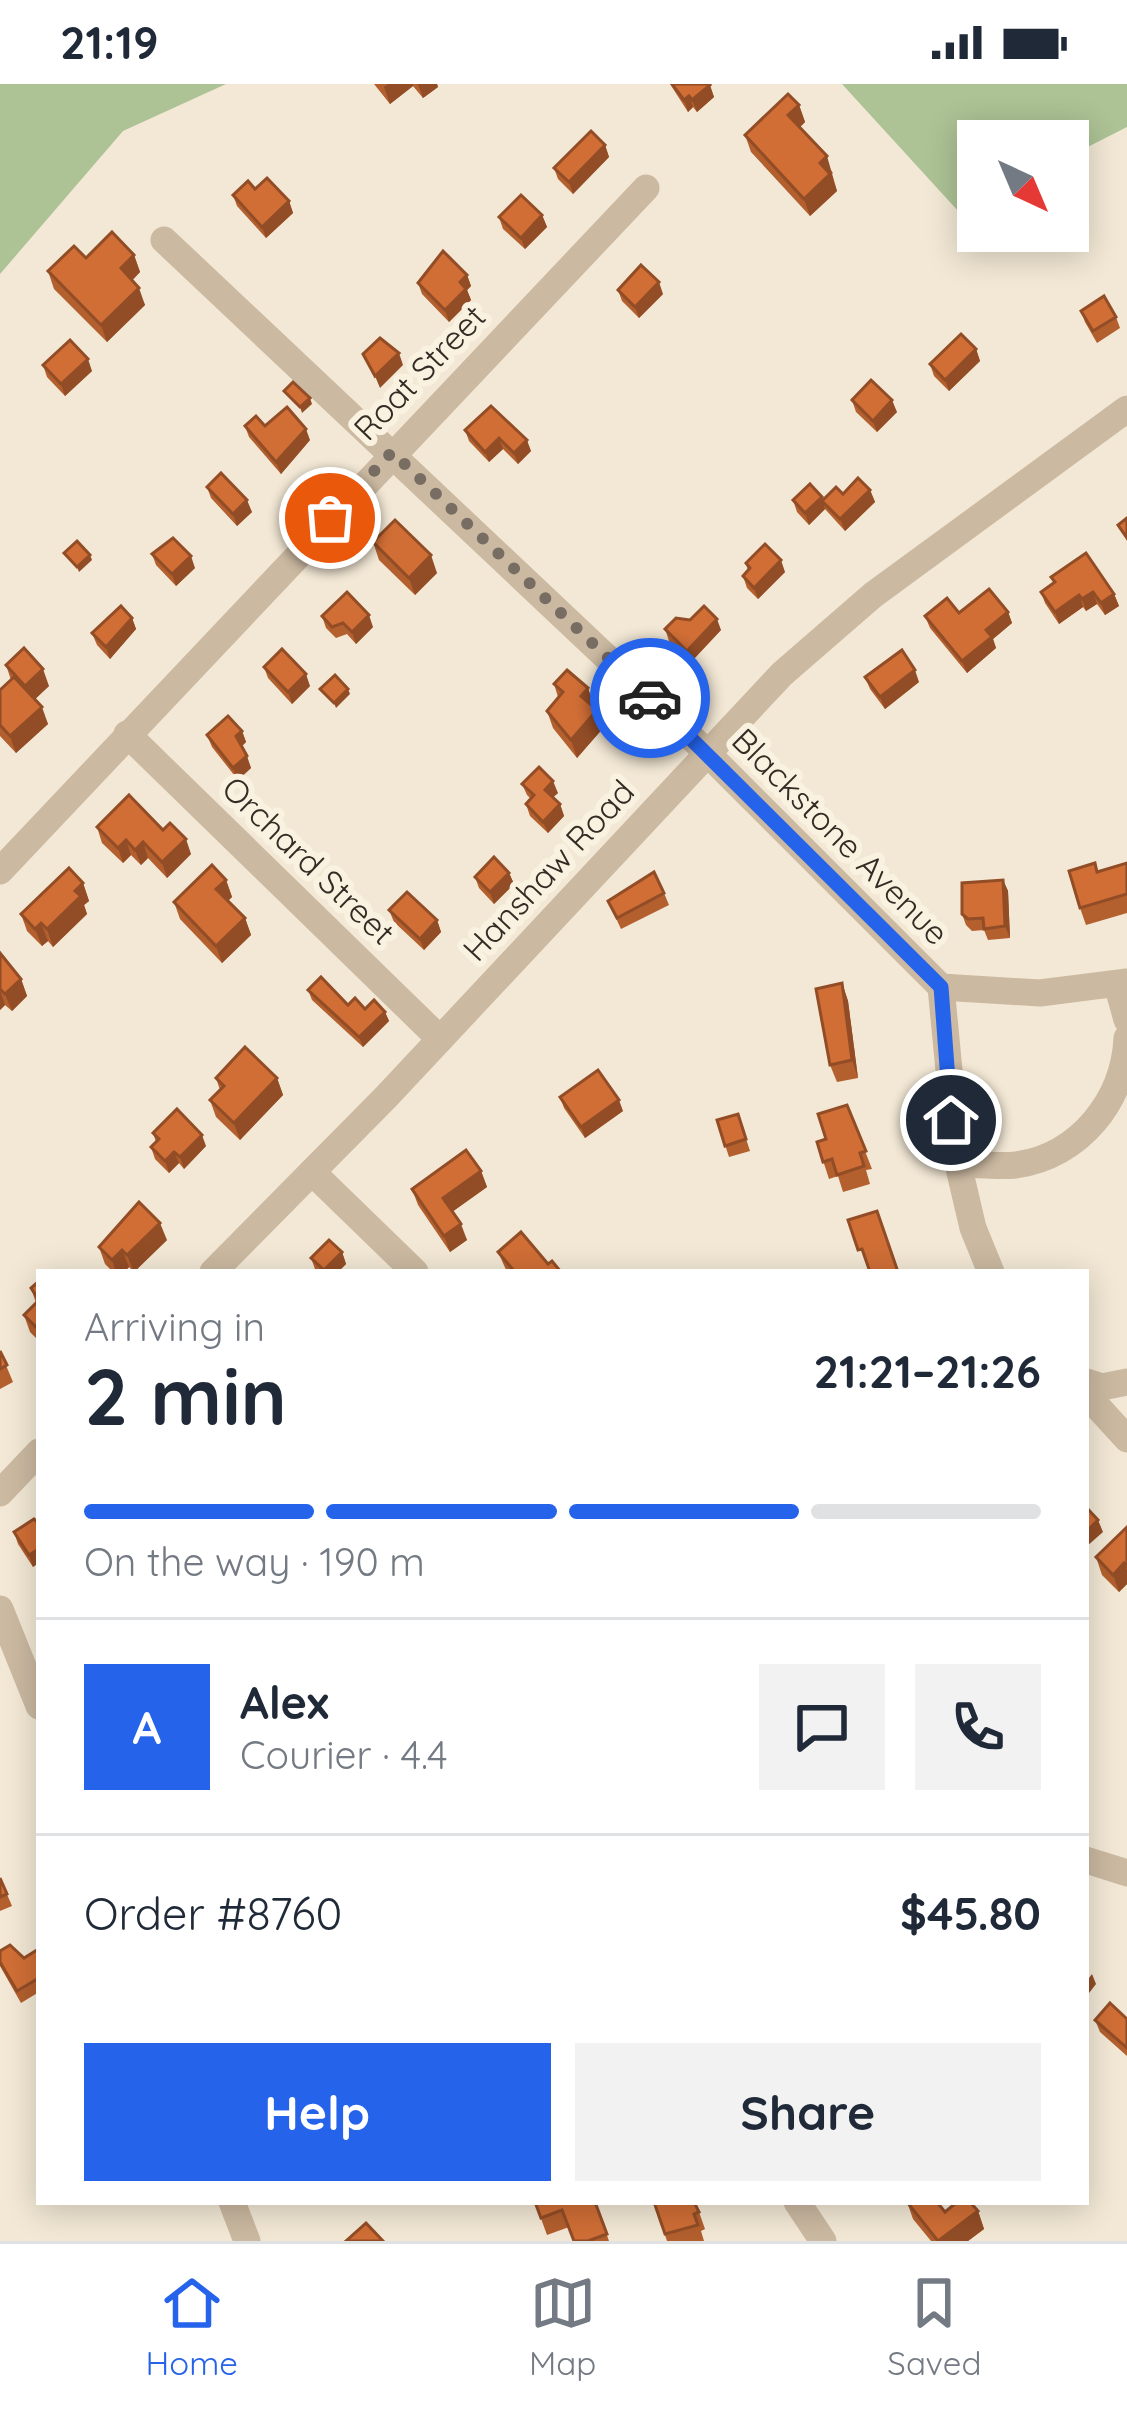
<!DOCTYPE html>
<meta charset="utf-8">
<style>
body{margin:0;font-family:Quicksand,sans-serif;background:#f2f2f3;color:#1f2937;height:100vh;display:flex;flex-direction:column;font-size:45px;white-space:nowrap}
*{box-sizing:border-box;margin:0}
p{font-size:39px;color:#747a83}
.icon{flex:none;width:66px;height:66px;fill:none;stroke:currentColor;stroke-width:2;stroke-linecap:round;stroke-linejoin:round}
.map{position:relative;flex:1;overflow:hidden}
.sheet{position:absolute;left:36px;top:1185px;width:1053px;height:936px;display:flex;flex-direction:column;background:#fff;border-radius:0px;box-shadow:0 6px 30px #0003}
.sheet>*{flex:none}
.needle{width:78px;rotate:136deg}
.fabs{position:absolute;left:957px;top:36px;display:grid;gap:24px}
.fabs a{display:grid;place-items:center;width:132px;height:132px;border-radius:0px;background:#fff;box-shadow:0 6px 30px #0003;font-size:60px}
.pin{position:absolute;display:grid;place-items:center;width:102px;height:102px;color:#fff;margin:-51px;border:6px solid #fff;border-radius:50%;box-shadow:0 3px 12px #0007}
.courier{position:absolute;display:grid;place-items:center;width:120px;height:120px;margin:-60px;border:9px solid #2563eb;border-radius:50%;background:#fff;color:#222;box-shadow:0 3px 15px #0007}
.summary em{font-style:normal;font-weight:800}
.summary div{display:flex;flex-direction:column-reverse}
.summary{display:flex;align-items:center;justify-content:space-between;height:204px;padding:0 48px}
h1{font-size:78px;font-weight:800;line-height:90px}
.bar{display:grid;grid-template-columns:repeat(4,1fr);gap:18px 12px;align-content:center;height:144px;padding:0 48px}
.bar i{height:15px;border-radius:9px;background:#e0e1e3}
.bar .current{background:#2563eb}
.bar p{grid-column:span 4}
.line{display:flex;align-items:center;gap:30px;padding:0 48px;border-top:3px solid #e0e1e3}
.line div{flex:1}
.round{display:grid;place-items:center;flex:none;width:126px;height:126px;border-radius:0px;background:#f2f2f3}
.cta{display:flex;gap:24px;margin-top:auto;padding:24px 48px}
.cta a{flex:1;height:138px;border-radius:0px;background:#2563eb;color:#fff;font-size:48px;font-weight:800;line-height:138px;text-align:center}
.cta a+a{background:#f2f2f3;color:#1f2937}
.status{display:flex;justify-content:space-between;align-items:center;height:84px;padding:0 60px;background:#fff;direction:ltr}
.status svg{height:33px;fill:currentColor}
.menu{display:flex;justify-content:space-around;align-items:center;height:168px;border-top:3px solid #e0e1e3;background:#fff;font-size:33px;color:#747a83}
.menu a{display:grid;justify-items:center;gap:6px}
.menu .current{color:#2563eb}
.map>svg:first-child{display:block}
</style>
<div class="status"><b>21:19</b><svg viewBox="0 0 49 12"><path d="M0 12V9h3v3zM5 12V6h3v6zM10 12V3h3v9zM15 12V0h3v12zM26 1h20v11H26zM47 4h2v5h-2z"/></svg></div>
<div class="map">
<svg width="1127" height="2157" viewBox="0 0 1127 2157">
<rect width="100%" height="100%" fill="#f3e8d5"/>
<!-- green -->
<g fill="#adc295">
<polygon points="0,0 226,0 123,47 0,190"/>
<polygon points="842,0 1127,0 1127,43 1068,73 1068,57 978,57 978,118 959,128"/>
</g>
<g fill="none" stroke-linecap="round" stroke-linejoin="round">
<!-- minor -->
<g stroke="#cbb9a1" stroke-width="27">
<polyline points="164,156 690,652 941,903 958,1080 973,1144 991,1188"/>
<polyline points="127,650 440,955"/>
<polyline points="0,787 646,104"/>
<polyline points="1117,900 1127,936"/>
<polyline points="941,903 1040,909 1127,898"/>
<path d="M958,1080C976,1080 997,1083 1016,1081C1080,1072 1124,1016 1127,954"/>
<polyline points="312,1088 415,1188"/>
<polyline points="213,1188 386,1013 782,590 873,511 1127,325"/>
<polyline points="1086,1298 1102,1303 1127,1298"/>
<polyline points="1086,1310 1127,1355"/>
<polyline points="0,1409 39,1368"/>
<polyline points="0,1525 39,1622"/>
<polyline points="1086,1776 1127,1789"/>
<polyline points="232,2118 247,2157"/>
<polyline points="797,2118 823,2157"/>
</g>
</g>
<!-- wall -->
<g fill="#b35f2e">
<polygon points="374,0 437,0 438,3 423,14 413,2 390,20"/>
<polygon points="670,0 709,0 714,13 697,28 693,23 688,28"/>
<polygon points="799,21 805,38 800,43 833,89 831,91 837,107 810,132 751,68 745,51"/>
<polygon points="605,61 609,73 573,110 558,95 554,84"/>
<polygon points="255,105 289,117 293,129 266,154 237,122 233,111"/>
<polygon points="542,131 547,143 525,165 503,145 499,133"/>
<polygon points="134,171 140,188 132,196 145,221 107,258 54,205 48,187 86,174"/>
<polygon points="467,191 471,202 467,206 471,216 449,238 422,210 418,199"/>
<polygon points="618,206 663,210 639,234 622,217"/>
<polygon points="1081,227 1116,233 1120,244 1097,259 1085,238"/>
<polygon points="976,265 980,277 949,307 934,292 930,280"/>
<polygon points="43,281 92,287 65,312 47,293"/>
<polygon points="852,316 897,328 877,348 856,328"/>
<polygon points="491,322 531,367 518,380 503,365 489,378 469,357 465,346"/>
<polygon points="245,342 265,342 310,356 281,390 249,353"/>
<polygon points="207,403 252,428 237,442 211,414"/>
<polygon points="870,406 875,418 845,447 825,425 809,441 797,428 793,416 822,413 823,416 843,410"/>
<polygon points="373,458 437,489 415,511 379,476"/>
<polygon points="152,470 195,484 176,502 156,481"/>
<polygon points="746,479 785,488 758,515 747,504 743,492 748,487"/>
<polygon points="1051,493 1114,510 1119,522 1105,531 1097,520 1086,527 1083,523 1059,540 1045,519 1041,508 1054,499"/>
<polygon points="1008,528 1012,539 993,555 996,564 967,589 930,544 925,532"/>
<polygon points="322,532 373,543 356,560 347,550 336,554 326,544"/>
<polygon points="132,534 136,545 110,575 97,561 92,549"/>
<polygon points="665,545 721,546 691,578 669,557"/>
<polygon points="6,581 49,602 35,615 48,640 16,669 0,652 0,606 11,596"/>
<polygon points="264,583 310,602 292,620 268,594"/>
<polygon points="865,593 919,598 885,625 870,605"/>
<polygon points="554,600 588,604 594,623 597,626 604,643 577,674 553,644 547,627 558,613"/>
<polygon points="242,647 246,658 242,662 251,684 238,696 212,663 207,651"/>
<polygon points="522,700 558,709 553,713 560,720 564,732 548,749 530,732 526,720 531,715 527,711"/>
<polygon points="97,743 163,746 191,770 167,794 148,774 141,781 131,771 123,779 102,759"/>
<polygon points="1127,779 1127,829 1086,841 1080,824 1097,788"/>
<polygon points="509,789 514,800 494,820 479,804 475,793"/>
<polygon points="226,796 232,813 228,817 245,834 251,851 222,879 180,835 174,818"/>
<polygon points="1003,796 1008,807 1010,854 988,856 984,846 972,847 966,841 962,830"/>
<polygon points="83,799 89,817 84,821 87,830 53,863 48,857 42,862 27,847 21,830"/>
<polygon points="664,809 669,821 621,845 608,817"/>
<polygon points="389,826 437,836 441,848 424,866 394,838"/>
<polygon points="0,869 21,895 27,912 12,927 5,921 0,926"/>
<polygon points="842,899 848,917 858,994 837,998 830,981"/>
<polygon points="308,906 348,921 385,928 389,937 363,963 312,916"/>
<polygon points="216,994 277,994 283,1011 240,1056 216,1033 210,1016 220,1006"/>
<polygon points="560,1013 623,1027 585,1054 564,1024"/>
<polygon points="847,1021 872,1085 866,1086 870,1100 843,1108 838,1092 829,1095 817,1058 826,1055"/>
<polygon points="738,1030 750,1067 729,1073 717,1036"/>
<polygon points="153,1049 206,1062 184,1085 179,1079 169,1089 155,1075 151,1063 156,1058"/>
<polygon points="481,1087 487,1103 452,1128 467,1156 450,1168 418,1121 412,1105"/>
<polygon points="167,1156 134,1188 129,1183 124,1188 113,1188 105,1180 99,1163"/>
<polygon points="342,1168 346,1180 338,1188 318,1188 315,1185 311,1174"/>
<polygon points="498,1168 548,1180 561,1188 507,1188"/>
<polygon points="39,1197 39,1257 30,1248 24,1231 36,1219 31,1204"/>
<polygon points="0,1267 13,1298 0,1305"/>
<polygon points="38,1441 33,1483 18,1460 14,1448"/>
<polygon points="1127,1443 1127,1500 1119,1508 1102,1491 1096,1473"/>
<polygon points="0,1794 12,1822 0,1827"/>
<polygon points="0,1867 24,1874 39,1871 39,1908 21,1919 0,1882"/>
<polygon points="1127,1935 1127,1972 1100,1948 1095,1936"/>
<polygon points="535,2118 595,2118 609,2157 574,2157 569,2143 547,2151"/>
<polygon points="654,2118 699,2128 705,2145 701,2147 704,2157 667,2157"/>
<polygon points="907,2118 945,2128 978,2127 984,2145 968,2157 931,2157 913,2135"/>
</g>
<!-- shaded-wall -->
<g fill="#924d26">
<polygon points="388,0 413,0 413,2 390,20 384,3"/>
<polygon points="418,0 437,0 438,3 423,14"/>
<polygon points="710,1 714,13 697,28 692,16"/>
<polygon points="689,12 693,23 688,28 684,16"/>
<polygon points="799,21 805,38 795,48 788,31"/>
<polygon points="605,61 609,73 573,110 569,98"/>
<polygon points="827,72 837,107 810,132 804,115 820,79"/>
<polygon points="289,117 293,129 266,154 262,143"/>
<polygon points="542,131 547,143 525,165 521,154"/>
<polygon points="134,171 140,188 127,202 121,184"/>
<polygon points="467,191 471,202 467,206 471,216 449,238 445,226 460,198"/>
<polygon points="659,198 663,210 639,234 635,223"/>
<polygon points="139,204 145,221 107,258 101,241"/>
<polygon points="976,265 980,277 949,307 945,296"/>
<polygon points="399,269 403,281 380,304 375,292"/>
<polygon points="88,275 92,287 65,312 61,300"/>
<polygon points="310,314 312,320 302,329 300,323"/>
<polygon points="892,316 897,328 877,348 873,337"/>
<polygon points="306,345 310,356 281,390 276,378"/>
<polygon points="499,354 503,365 489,378 485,368"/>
<polygon points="527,356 531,367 518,380 514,369"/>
<polygon points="870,406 875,418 845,447 840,435"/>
<polygon points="822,413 825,425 809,441 805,429"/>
<polygon points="247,416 252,428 237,442 233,430"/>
<polygon points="90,471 92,476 79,488 77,483"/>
<polygon points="431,471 437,489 415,511 409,494"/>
<polygon points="191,472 195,484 176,502 172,490"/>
<polygon points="781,476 785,488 758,515 754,504"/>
<polygon points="1093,508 1097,520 1086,527 1082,515"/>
<polygon points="1114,510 1119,522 1105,531 1101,519"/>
<polygon points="1079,511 1083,523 1059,540 1055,528"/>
<polygon points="1008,528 1012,539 993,555 996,564 967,589 962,577 986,546"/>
<polygon points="369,531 373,543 356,560 352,548"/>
<polygon points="132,534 136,545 110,575 106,563"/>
<polygon points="717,535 721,546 691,578 687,567"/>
<polygon points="43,585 49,602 31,619 25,602"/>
<polygon points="915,586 919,598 885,625 880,613"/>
<polygon points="306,590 310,602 292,620 288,608"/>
<polygon points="588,604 594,622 588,629 581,612"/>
<polygon points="348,605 350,610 336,624 334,619"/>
<polygon points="42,623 48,640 16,669 10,652"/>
<polygon points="597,626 604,643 577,674 571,656"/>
<polygon points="242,647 246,658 240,664 236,652"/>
<polygon points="247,672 251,684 238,696 233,684"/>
<polygon points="553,697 558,709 549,717 545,706"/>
<polygon points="560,720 564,732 548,749 543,738"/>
<polygon points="186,755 191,770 167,794 162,778"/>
<polygon points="126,756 131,771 123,779 118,764"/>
<polygon points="143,758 148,774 141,781 135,766"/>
<polygon points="509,789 514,800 494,820 490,808"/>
<polygon points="226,796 232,813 222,822 216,805"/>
<polygon points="1003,796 1008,807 1010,854 1005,842"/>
<polygon points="83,799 89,817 84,821 87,830 53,863 47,845"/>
<polygon points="245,834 251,851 222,879 216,862"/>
<polygon points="437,836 441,848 424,866 420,855"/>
<polygon points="41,839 48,857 42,862 35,845"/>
<polygon points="21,895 27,912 12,927 5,910"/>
<polygon points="842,899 848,917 858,994 852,976"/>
<polygon points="0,906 5,921 0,926"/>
<polygon points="385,928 389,937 363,963 359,953"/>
<polygon points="277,994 283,1011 240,1056 234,1039"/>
<polygon points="619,1016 623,1027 585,1054 581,1043"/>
<polygon points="202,1051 206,1062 184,1085 180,1073"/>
<polygon points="174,1068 179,1079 169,1089 165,1077"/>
<polygon points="481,1087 487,1103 449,1130 443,1114"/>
<polygon points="160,1139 167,1156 134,1188 127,1171"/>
<polygon points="461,1140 467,1156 450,1168 444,1152"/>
<polygon points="122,1166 129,1183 124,1188 116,1188 112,1176"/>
<polygon points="342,1168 346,1180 338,1188 325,1188 324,1186"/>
<polygon points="1098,1436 1103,1448 1086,1463 1086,1448"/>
<polygon points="39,1465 39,1479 33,1483 29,1471"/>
<polygon points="1124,1479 1127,1486 1127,1500 1119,1508 1113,1491"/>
<polygon points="1092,1890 1096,1900 1086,1913 1086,1898"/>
<polygon points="978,2127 984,2145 968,2157 940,2157"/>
</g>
<!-- building -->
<g fill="#d06e36" stroke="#924d26" stroke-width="3">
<polygon points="672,0 709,0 710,1 692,16 689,12 684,16"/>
<polygon points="788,10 799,21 788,31 827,72 820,79 830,90 804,115 745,51"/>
<polygon points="591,47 605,61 569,98 554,84"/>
<polygon points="267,94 289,117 262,143 233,111 248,97 255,105"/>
<polygon points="521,111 542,131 521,154 499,133"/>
<polygon points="112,148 134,171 121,184 139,204 101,241 48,187 74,162 86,174"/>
<polygon points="443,167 467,191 460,198 466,205 445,226 418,199"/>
<polygon points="641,181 659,198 635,223 618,206"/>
<polygon points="1104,212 1116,233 1093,247 1081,227"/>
<polygon points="961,250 976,265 945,296 930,280"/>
<polygon points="380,254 399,269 375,292 363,270"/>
<polygon points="70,256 88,275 61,300 43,281"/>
<polygon points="871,296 892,316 873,337 852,316"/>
<polygon points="293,298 310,314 300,323 284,307"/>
<polygon points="491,322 527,356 514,369 499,354 485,368 465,346"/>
<polygon points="287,323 306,345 276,378 245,342 256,332 265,342"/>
<polygon points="221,389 247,416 233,430 207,403"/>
<polygon points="858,394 870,406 840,435 822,417 836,403 843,410"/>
<polygon points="810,400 822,413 805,429 793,416"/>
<polygon points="1127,434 1127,454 1118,441"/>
<polygon points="395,436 431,471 409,494 373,458"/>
<polygon points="173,454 191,472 172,490 152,470"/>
<polygon points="77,457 90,471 77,483 64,469"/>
<polygon points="765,460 781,476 754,504 743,492 750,484 746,479"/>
<polygon points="1086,469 1114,510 1101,519 1093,508 1082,515 1079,511 1055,528 1041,508 1055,498 1051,493"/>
<polygon points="989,505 1008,528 986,546 992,553 962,577 925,532 947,514 959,529"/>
<polygon points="347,508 369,531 352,548 343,539 332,543 322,532"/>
<polygon points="121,522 132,534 106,563 92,549"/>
<polygon points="704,522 717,535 687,567 665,545 676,534 690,536"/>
<polygon points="24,564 43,585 25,602 6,581"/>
<polygon points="282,565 306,590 288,608 264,583"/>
<polygon points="902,566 915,586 880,613 865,593"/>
<polygon points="567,586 588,604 581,612 597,626 571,656 547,627 563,608 554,600"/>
<polygon points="335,591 348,605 334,619 320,605"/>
<polygon points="14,593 42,623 10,652 0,641 0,606"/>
<polygon points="228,632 242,647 236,652 247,672 233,684 207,651"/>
<polygon points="539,683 553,697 545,706 560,720 543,738 526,720 534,711 522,700"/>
<polygon points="129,711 163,746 170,739 186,755 162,778 143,758 135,766 126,756 118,764 97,743"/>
<polygon points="494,773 509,789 490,808 475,793"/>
<polygon points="1095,779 1097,788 1127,779 1127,810 1080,824 1069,787"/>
<polygon points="212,781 226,796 216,805 245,834 216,862 174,818"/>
<polygon points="69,784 83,799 75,807 81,812 47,845 41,839 35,845 21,830"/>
<polygon points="654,788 664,809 617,834 608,817"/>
<polygon points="1003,796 1005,842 984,845 983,834 968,835 962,830 962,799"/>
<polygon points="407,808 437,836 420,855 389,826"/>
<polygon points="0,869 21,895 5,910 0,905"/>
<polygon points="321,893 348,921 355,914 365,925 374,916 385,928 359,953 308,906"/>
<polygon points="842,899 852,976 830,981 816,905"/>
<polygon points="245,963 277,994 234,1039 210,1016 224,1002 216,994"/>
<polygon points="598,986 619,1016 581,1043 560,1013"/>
<polygon points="847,1021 866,1067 860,1069 864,1082 837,1091 832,1075 823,1078 817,1058 826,1055 818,1030"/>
<polygon points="177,1025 202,1051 180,1073 174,1068 165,1077 151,1063 159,1055 153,1049"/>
<polygon points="738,1030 746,1055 725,1062 717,1036"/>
<polygon points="466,1066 481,1087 443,1114 461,1140 444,1152 412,1105"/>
<polygon points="139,1118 160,1139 127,1171 122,1166 112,1176 99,1163"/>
<polygon points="877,1127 898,1188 870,1188 862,1165 858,1166 848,1136"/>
<polygon points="521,1148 548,1180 552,1177 561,1188 515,1188 498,1168"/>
<polygon points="329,1156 342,1168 324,1186 311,1174"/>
<polygon points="39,1197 39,1246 24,1231 39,1216 31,1204"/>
<polygon points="0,1267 7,1281 0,1285"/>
<polygon points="1086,1423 1098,1436 1086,1448"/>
<polygon points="34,1435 39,1440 39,1465 29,1471 14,1448"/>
<polygon points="1127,1443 1127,1482 1124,1479 1113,1491 1096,1473"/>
<polygon points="0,1794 7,1810 0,1813"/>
<polygon points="10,1861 24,1874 37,1866 39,1871 39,1894 17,1907 0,1878 0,1867"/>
<polygon points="1110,1919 1127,1935 1127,1964 1095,1936"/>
<polygon points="535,2118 595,2118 607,2150 588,2157 574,2157 562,2126 541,2134"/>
<polygon points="654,2118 694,2118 699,2128 694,2130 698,2141 665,2150"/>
<polygon points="907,2118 937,2118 945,2128 957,2118 970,2118 978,2127 938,2157"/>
<polygon points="366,2139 383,2157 346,2157"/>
</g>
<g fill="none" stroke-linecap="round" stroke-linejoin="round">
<!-- done -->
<polyline stroke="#776d62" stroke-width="12" stroke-dasharray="0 21.6" points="330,434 392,368 650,614"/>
<!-- route -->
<polyline stroke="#2563eb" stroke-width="15" points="650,614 941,903 951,1036"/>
</g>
<g text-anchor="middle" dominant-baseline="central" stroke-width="12" stroke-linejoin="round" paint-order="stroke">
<!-- street labels -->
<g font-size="33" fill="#342b24" stroke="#faf2e1">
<text transform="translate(419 288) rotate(-46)">Roat Street</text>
<text transform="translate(841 752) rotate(45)">Blackstone Avenue</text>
<text transform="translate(309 776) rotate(44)">Orchard Street</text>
<text transform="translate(548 786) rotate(-47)">Hanshaw Road</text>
</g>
</g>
</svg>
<div class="fabs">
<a><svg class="needle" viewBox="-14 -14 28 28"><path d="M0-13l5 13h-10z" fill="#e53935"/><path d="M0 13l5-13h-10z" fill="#747a83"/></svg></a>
</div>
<div class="pin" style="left:330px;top:434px;background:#ea580c"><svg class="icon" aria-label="bag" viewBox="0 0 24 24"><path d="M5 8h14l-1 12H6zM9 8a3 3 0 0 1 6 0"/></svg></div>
<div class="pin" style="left:951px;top:1036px;background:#1f2937"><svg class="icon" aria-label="home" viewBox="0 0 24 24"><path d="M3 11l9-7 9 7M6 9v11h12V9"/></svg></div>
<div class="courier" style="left:650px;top:614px"><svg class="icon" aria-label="car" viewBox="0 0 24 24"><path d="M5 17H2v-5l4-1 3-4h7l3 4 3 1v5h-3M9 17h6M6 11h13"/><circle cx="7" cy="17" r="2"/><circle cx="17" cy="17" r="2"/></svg></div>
<section class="sheet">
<div class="summary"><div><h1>2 min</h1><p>Arriving in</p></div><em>21:21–21:26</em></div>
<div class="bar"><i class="current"></i><i class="current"></i><i class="current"></i><i></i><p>On the way · 190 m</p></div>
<div class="line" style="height:216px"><b class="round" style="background:#2563eb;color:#fff">A</b><div><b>Alex</b><p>Courier · 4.4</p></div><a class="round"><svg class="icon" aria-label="chat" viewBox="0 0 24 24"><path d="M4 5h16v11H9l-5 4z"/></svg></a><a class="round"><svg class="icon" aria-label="phone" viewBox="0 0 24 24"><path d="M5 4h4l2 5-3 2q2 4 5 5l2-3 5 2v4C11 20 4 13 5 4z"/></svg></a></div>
<div class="line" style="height:156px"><div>Order #8760</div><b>$45.80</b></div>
<div class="cta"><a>Help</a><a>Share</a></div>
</section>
</div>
<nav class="menu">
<a class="current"><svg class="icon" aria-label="home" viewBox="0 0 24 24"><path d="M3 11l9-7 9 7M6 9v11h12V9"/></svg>Home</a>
<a><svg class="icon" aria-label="map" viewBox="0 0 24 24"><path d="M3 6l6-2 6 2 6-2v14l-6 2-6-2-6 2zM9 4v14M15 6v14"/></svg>Map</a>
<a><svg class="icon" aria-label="saved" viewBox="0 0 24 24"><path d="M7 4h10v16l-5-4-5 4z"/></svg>Saved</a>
</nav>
